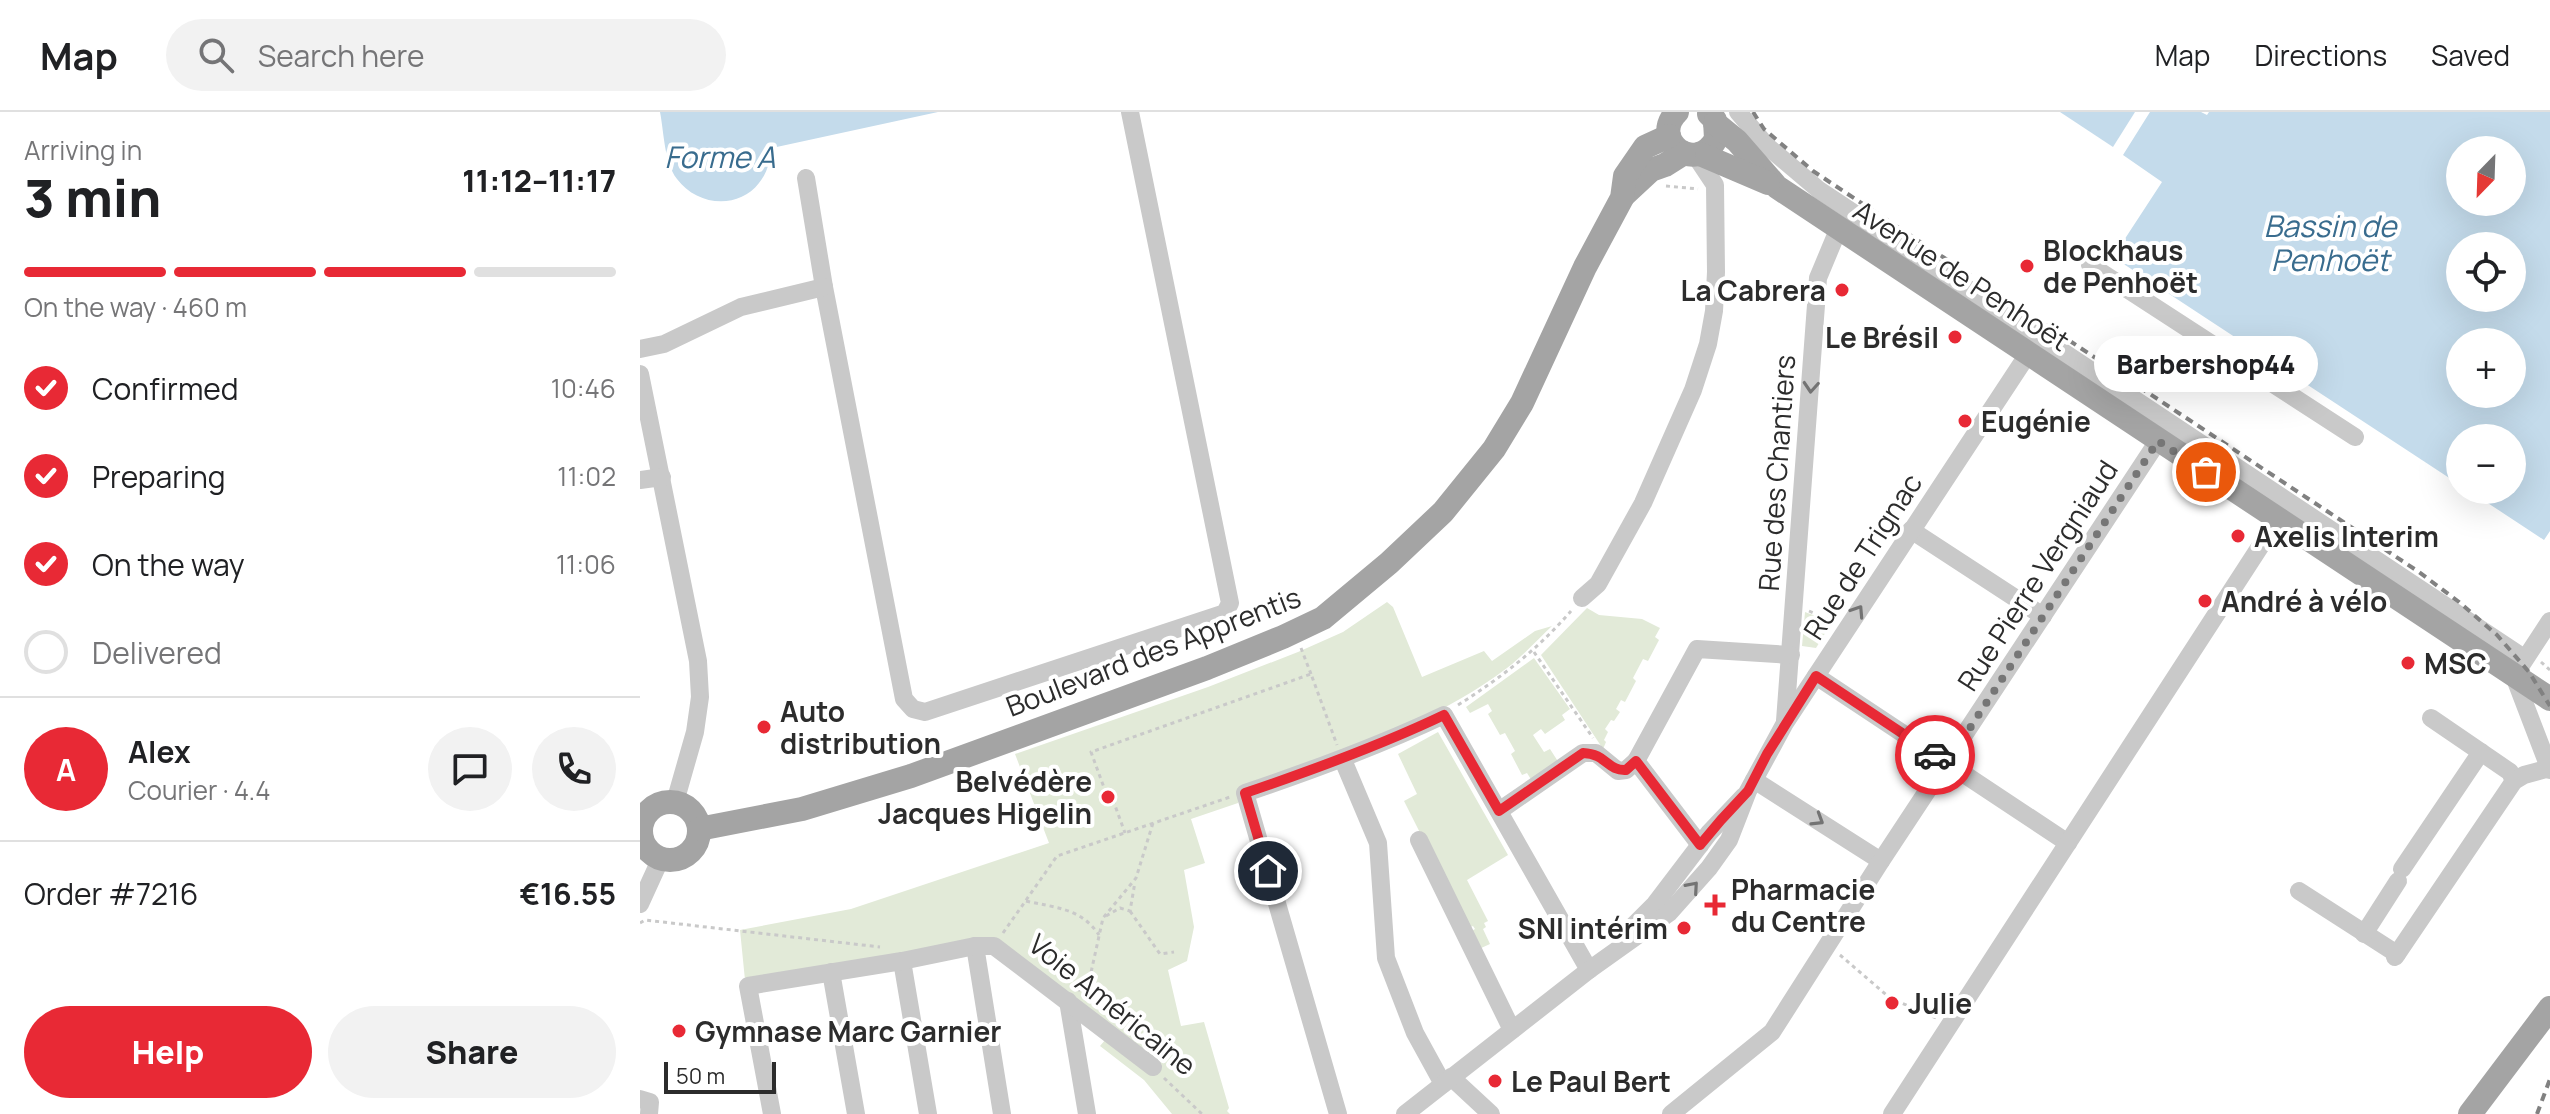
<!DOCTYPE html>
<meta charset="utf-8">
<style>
body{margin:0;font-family:Manrope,sans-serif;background:#f2f2f2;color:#202124;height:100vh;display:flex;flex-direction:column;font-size:30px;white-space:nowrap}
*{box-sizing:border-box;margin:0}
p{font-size:26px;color:#757577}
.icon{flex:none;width:44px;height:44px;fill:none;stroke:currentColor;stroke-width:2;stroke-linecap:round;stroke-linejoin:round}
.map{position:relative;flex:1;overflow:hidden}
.side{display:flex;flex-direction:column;background:#fff;width:640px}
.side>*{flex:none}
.needle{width:52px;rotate:203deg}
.fabs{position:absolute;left:1806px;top:24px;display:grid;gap:16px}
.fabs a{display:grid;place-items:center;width:80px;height:80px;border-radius:50%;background:#fff;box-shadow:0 8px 32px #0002;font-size:40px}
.scale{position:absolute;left:24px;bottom:20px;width:112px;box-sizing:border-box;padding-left:8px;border:4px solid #2c2c2c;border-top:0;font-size:22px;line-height:28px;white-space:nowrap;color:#2c2c2c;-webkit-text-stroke:6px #fff;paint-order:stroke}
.pin{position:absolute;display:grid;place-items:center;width:68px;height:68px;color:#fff;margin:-34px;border:4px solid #fff;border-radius:50%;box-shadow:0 2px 8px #0007}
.courier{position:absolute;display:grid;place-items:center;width:80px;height:80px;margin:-40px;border:6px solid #e82935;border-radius:50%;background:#fff;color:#222;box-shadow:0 2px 10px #0007}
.bubble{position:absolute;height:56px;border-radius:28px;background:#fff;box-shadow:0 8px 32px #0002;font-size:26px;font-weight:800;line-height:56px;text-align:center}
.headline em{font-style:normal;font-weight:800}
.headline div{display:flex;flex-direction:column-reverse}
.headline{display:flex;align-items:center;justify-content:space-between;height:136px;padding:0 24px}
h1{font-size:52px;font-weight:800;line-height:60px}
.bar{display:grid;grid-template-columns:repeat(4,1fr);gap:12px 8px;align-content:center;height:96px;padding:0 24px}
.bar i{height:10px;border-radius:6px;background:#e0e0e0}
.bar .current{background:#e82935}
.bar p{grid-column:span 4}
.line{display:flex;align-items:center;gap:20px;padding:0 24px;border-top:2px solid #e0e0e0}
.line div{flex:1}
.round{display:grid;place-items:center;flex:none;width:84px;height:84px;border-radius:42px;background:#f2f2f2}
ol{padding:0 24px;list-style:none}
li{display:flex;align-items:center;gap:24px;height:88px}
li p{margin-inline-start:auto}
li .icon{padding:8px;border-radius:50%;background:#e82935;color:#fff;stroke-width:4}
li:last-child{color:#757577}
li i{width:44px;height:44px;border:4px solid #e0e0e0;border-radius:50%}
.button{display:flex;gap:16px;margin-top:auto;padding:16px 24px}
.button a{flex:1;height:92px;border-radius:48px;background:#e82935;color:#fff;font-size:32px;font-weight:800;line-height:92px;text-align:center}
.button a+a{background:#f2f2f2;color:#202124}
header{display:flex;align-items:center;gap:48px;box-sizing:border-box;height:112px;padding:0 40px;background:#fff;border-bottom:2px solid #e0e0e0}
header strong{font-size:38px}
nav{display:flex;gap:44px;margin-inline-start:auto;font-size:28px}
.search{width:560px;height:72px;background:#f2f2f2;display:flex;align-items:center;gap:20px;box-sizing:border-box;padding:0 28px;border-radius:44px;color:#757577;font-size:30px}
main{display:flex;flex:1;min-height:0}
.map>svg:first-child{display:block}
</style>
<header>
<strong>Map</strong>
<div class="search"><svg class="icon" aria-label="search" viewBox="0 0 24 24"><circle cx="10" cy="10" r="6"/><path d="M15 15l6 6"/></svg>Search here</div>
<nav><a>Map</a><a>Directions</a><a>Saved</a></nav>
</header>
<main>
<section class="side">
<div class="headline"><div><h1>3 min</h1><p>Arriving in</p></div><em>11:12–11:17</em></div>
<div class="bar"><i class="current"></i><i class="current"></i><i class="current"></i><i></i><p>On the way · 460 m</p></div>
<ol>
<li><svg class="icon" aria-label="check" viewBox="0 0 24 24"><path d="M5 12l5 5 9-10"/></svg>Confirmed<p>10:46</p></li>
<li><svg class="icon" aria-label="check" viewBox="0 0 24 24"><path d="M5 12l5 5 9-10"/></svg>Preparing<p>11:02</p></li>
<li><svg class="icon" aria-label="check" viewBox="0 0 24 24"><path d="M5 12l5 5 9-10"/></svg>On the way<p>11:06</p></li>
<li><i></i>Delivered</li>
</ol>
<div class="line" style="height:144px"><b class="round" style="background:#e82935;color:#fff">A</b><div><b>Alex</b><p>Courier · 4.4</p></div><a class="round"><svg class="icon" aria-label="chat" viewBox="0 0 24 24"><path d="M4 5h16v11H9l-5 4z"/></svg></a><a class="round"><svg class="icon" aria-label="phone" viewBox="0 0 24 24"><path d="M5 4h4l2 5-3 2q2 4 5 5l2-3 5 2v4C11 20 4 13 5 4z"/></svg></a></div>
<div class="line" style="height:104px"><div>Order #7216</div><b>€16.55</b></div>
<div class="button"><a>Help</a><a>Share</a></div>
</section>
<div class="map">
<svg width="1910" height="1002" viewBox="0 0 1910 1002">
<rect width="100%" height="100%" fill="#fff"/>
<!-- green -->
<g fill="#e2ead8">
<path d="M747,490L753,495L782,565L844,539L852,549L895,519L912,514C897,528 883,544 867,556C789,615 695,642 604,675L598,691L551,707L565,751L544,758L554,815L547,849L528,858L541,914L564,910L589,996L587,999L590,1002H532L504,968L460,934L466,927L357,830L105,868L100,818L211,797L409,731L375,642L568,575L658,540L703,520Z"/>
<polygon points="947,496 959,503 1002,507 1020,516 1015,525 1019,528 1008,549 1003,547 993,566 996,569 985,590 981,588 976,597 980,600 974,609 971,608 965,617 968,620 964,628 966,630 963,637 901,543"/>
<polygon points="1165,500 1192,510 1176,536 1162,534"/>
<polygon points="894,546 930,597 922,603 925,608 905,622 901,617 893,623 904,640 910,637 919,651 892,669 887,661 882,663 871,642 875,639 865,621 860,623 848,602 852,599 848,592 830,601 826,595"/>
<polygon points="798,620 868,743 827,768 848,809 844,811 846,815 843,817 850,832 839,837 830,820 835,817 833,814 828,816 764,689 777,682 758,642"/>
</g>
<!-- water -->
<g fill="#c4dbeb" fill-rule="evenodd">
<path d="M20,0H298L132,36C130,48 128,60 119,71C98,98 57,94 37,67C24,50 24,20 20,0Z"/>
<polygon points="1420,0 1495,0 1473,35"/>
<path d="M1510,0H1561L1567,3L1569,0H1910V419L1904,428L1828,378H1872V326H1820V373L1473,145L1522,70L1483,43ZM1872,38V90H1820V38ZM1872,134V186H1820V134ZM1820,230H1872V282H1820Z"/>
</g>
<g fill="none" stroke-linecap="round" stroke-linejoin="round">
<!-- path -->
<g stroke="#c9c9c9" stroke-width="3" stroke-dasharray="4 4" stroke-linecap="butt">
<polyline points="1026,74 1058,77"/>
<polyline points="1169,499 1194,510"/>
<polyline points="661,536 671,562"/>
<polyline points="894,540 953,626"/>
<polyline points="1901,550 1910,558"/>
<path d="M818,593C861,566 898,537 931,499"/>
<polyline points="466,681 451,640 671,562 697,633"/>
<polyline points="473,688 485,721"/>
<path d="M386,789C416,796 441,796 459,823"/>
<polyline points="490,799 520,842 534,840"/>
<polyline points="466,804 480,796 490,799 495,770"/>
<polyline points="0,811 5,808 240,835"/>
<polyline points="363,821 417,744 590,685"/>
<polyline points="1200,843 1250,886 1296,906"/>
<polyline points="438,879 450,865 463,806 496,766 513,711"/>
<polyline points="524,966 562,1002"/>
</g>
<!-- minor -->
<g stroke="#c9c9c9" stroke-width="18">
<polyline points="1098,0 1127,34 1179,78 1884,546"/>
<polyline points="166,66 184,175 264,587 273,597 285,600 585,501 590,491 490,0"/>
<polyline points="1450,153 1715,325"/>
<polyline points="0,237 24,232 101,195 184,175"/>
<polyline points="0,262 58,549 60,585 55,620 35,690"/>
<polyline points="0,368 22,365"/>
<polyline points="1271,418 1403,504"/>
<polyline points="942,486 958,472 1003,391 1053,278 1068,232 1074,199 1076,160 1075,73 1055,43"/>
<polyline points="1910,509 1874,564 1910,658"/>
<polyline points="1176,564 1428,731"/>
<polyline points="1791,606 1870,660 1874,669"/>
<polyline points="1145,609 1178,166 1198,118"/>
<polyline points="703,648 738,731 746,846 775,921 803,972"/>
<polyline points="1114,668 1241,749"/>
<polyline points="859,699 943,641 956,641 978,659 986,658 996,649"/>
<polyline points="779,728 872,918"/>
<polyline points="1060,733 996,649 1057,537 1151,543"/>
<polyline points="1762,757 1841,640"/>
<polyline points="1659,779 1757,842"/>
<polyline points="0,792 21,746"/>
<polyline points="1724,822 1758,769"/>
<polyline points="982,825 1015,792 1069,721 1104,684"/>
<polyline points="335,834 362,1002"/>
<polyline points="1755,845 1874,669 1884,663 1910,656"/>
<polyline points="262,849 288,1002"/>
<polyline points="191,860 216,1002"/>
<polyline points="428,889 447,1002"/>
<polyline points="811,965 851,1002"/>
<polyline points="0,987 10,990 9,1002"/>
<polyline points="132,1002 108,874 262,849 335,834 354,834 513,955"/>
<path d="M698,1002L605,681C673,658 739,634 804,603L949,858"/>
<polyline points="765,1002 949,858 1029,801 1069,756 1089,728 1108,679 1145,611 1388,242"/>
<polyline points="1031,1002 1132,920 1241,749 1518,329"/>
<polyline points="1252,1002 1638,407"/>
</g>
<!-- major -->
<g stroke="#a4a4a4" stroke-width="24">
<path d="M1037,0C1009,28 1056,64 1076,27L1075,8L1069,2"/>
<polyline points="1075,11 1097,29 1137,75 1910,587"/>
<polyline points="1060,42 1128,71"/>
<polyline points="983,84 1011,58 1025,53 1044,41"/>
<circle cx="30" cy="719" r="29"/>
<polyline points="59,717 162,697 271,664 567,556 643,525 683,506 749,451 803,400 854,337 882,291 945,155 982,86 985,64 1005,35 1029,24"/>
<polyline points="1830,1002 1910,896"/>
</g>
<!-- rail -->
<g stroke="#818181" stroke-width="4" stroke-dasharray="8 6" stroke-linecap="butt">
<polyline points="1113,0 1124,17 1173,59 1779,460 1819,490 1857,523 1889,560 1910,594"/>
<polyline points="1897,1002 1910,967"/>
</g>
</g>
<!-- one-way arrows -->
<defs><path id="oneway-chevron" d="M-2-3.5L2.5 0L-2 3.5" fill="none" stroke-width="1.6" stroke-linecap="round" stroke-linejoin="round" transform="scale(2)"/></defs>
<g stroke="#737373">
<use href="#oneway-chevron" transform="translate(1171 275) rotate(94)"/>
<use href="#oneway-chevron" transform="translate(1218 499) rotate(-57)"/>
<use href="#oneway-chevron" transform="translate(1178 708) rotate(32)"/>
<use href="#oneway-chevron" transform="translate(1053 775) rotate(-49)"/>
</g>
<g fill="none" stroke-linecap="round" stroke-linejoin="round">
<!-- done -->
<polyline stroke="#767676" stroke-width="8" stroke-dasharray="0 14.4" points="1295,643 1307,651 1518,329 1566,360"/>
<!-- route -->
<path stroke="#e82935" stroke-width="10" d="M628,759L605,681C673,658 739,634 804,603L859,699L943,641C967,642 967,659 986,658L996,649L1060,733L1081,708L1108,679L1127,642L1176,564L1295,643"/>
</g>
<!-- markers -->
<g fill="#e82935" stroke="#fff" stroke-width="3">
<circle cx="1387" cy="154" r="8"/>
<circle cx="1202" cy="178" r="8"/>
<circle cx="1315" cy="225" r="8"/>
<circle cx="1325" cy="309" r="8"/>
<circle cx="1598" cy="424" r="8"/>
<circle cx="1565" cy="489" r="8"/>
<circle cx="1768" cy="551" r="8"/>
<circle cx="124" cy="615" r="8"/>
<circle cx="468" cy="685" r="8"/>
<path d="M1071 781h8v8h8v8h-8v8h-8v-8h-8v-8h8z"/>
<circle cx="1044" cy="816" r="8"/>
<circle cx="1252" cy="891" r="8"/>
<circle cx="39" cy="919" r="8"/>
<circle cx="855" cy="969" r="8"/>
</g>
<g text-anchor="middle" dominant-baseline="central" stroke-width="8" stroke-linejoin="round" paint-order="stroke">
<!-- poi labels -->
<g font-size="28" font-weight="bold" fill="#2c2c2c" stroke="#fff" text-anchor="start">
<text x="1403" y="138">Blockhaus<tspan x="1403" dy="32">de Penhoët</tspan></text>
<text x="1186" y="178" text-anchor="end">La Cabrera</text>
<text x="1299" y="225" text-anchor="end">Le Brésil</text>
<text x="1341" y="309">Eugénie</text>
<text x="1614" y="424">Axelis Interim</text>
<text x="1581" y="489">André à vélo</text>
<text x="1784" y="551">MSC</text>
<text x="140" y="599">Auto<tspan x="140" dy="32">distribution</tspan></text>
<text x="452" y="669" text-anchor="end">Belvédère<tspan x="452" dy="32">Jacques Higelin</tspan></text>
<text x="1091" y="777">Pharmacie<tspan x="1091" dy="32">du Centre</tspan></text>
<text x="1028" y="816" text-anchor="end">SNI intérim</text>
<text x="1268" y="891">Julie</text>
<text x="55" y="919">Gymnase Marc Garnier</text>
<text x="871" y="969">Le Paul Bert</text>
</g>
<!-- street labels -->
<g font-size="28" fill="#2c2c2c" stroke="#fff">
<text transform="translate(1322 163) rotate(33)">Avenue de Penhoët</text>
<text transform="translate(1136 361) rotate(-86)">Rue des Chantiers</text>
<text transform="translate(1222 444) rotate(-57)">Rue de Trignac</text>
<text transform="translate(1397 463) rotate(-57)">Rue Pierre Vergniaud</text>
<text transform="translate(513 539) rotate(-21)">Boulevard des Apprentis</text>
<text transform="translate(473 892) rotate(39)">Voie Américaine</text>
</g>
<!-- water labels -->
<g font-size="30" font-style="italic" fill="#396c8e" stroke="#fff">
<text x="80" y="44">Forme A</text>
<text x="1690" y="113">Bassin de<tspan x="1690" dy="34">Penhoët</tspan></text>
</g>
</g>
</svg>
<div class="fabs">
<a><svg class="needle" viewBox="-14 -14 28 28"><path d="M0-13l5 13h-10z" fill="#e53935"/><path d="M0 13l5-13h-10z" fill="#757577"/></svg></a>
<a><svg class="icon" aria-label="locate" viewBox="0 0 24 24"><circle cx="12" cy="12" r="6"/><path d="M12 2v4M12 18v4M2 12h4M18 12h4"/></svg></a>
<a>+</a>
<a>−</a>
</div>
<div class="scale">50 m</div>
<div class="pin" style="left:1566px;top:360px;background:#ea580c"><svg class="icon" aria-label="bag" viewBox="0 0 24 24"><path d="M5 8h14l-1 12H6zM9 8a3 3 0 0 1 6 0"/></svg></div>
<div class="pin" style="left:628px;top:759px;background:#1f2937"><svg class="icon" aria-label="home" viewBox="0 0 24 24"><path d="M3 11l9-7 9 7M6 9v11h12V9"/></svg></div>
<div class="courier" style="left:1295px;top:643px"><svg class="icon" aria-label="car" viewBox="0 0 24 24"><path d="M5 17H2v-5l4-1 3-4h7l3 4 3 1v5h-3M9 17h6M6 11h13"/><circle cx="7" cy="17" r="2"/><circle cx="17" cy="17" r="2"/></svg></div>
<div class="bubble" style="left:1454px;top:224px;width:224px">Barbershop44</div>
</div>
</main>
